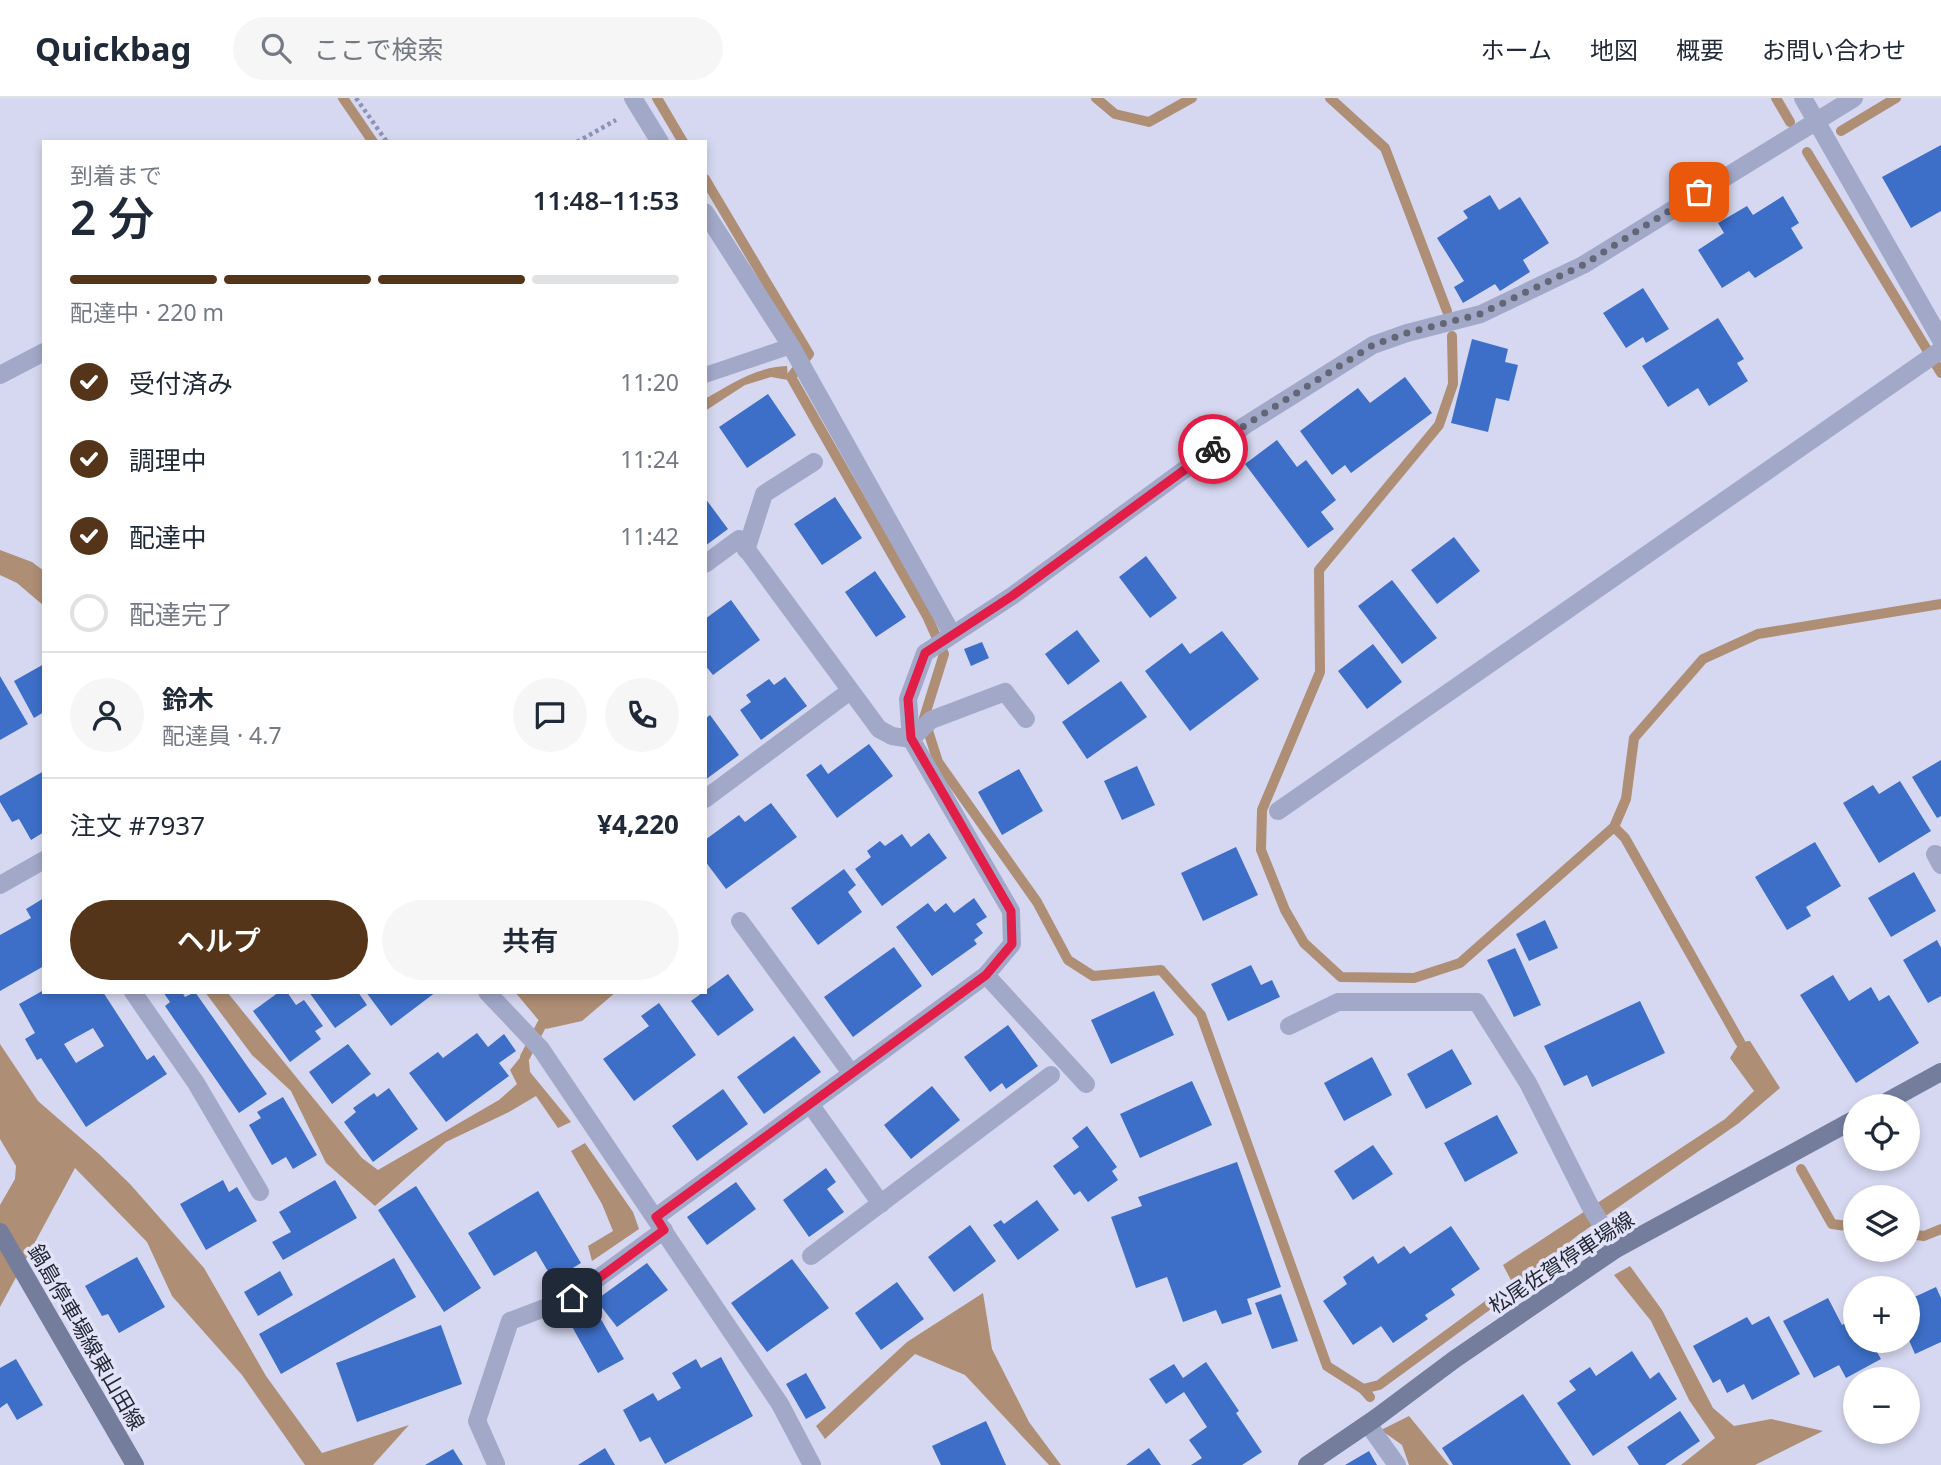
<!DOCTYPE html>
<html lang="ja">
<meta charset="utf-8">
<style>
body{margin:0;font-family:"Noto Sans","Noto Sans JP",sans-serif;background:#f6f6f7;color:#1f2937;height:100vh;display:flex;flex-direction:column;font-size:26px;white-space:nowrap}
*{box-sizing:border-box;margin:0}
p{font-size:23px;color:#747a83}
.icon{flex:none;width:38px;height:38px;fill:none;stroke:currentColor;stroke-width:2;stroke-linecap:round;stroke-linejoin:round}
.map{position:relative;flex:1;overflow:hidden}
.side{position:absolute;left:42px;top:42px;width:665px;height:854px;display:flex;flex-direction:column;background:#fff;border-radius:0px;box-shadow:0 4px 10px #0003}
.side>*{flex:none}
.buttons{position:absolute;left:1843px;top:996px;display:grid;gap:14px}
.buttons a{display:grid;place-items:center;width:77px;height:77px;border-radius:50%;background:#fff;box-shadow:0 4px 10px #0003;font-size:35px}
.pin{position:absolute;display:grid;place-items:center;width:60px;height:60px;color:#fff;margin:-30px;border-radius:14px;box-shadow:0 4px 10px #0006}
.courier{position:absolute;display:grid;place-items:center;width:70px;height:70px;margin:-35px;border:5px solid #e11d48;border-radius:50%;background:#fff;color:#222;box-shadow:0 2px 9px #0007}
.overview em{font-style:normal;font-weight:600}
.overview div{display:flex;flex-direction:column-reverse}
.overview{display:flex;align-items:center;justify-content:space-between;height:119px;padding:0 28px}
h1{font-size:46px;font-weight:600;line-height:52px}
.bar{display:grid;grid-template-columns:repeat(4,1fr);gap:10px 7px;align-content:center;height:84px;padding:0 28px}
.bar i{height:9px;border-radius:5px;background:#e0e1e3}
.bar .selected{background:#55351a}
.bar p{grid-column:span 4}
.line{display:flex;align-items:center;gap:18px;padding:0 28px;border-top:2px solid #e0e1e3}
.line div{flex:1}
.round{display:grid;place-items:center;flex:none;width:74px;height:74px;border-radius:37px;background:#f6f6f7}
ol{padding:0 28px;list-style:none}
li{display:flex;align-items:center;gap:21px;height:77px}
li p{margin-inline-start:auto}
li .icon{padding:7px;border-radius:50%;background:#55351a;color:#fff;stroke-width:4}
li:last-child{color:#747a83}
li i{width:38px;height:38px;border:4px solid #e0e1e3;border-radius:50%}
.action{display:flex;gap:14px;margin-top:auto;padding:14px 28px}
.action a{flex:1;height:80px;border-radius:42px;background:#55351a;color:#fff;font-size:28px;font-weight:600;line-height:80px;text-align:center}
.action a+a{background:#f6f6f7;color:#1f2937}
header{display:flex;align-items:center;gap:42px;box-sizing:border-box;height:98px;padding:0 35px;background:#fff;border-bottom:2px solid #e0e1e3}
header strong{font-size:33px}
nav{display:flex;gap:38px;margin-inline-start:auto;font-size:24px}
.search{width:490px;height:63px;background:#f6f6f7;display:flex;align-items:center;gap:18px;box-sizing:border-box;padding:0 24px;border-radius:38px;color:#747a83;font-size:26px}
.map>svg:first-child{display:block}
</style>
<header>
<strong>Quickbag</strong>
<div class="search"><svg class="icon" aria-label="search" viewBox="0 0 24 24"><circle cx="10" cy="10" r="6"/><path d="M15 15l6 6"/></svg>ここで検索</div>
<nav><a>ホーム</a><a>地図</a><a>概要</a><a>お問い合わせ</a></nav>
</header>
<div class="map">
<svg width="1941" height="1367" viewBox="0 0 1941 1367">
<rect width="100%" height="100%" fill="#d6d8f1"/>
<!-- water -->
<g fill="#ae8e75">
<path d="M787,268L788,282L771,279L745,287L705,313V301C731,286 756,269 787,268Z"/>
<polygon points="0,452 32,464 44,473 44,508 17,485 0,477"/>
<polygon points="205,894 227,894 362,1060 378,1072 499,1002 517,986 510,972 523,956 529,963 530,974 571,1024 558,1030 536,998 509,1014 446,1044 375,1108 326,1065 291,993 252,957"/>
<polygon points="515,894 616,894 582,923 546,931"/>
<polygon points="1750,943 1780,990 1739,1025 1577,1138 1514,1188 1503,1167 1725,1021 1754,993 1730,960 1740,944"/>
<polygon points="0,946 38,1003 99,1056 130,1086 204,1170 266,1278 322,1355 409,1327 373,1367 305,1367 242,1277 172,1198 147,1144 75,1070 0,1209 0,1107 15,1081 16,1068 0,1041"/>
<polygon points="585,1045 633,1114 639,1131 592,1163 588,1148 613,1133 602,1106 571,1053"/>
<polygon points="1630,1168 1662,1212 1713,1310 1734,1328 1771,1321 1823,1333 1755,1367 1681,1367 1715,1340 1689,1302 1651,1223 1614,1177"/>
<polygon points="983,1195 992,1251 1029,1324 1061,1367 1049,1367 965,1277 915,1256 825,1341 816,1328 907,1244"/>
<polygon points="1409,1318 1449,1367 1409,1367 1402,1347 1381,1332"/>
</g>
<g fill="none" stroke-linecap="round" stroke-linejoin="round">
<!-- stream -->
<g stroke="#ae8e75" stroke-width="10">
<polyline points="343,0 373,44"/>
<polyline points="657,0 683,44"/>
<polyline points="1096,0 1115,16 1149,24 1192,0"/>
<polyline points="1330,0 1385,50 1447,213"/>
<polyline points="1776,0 1790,24"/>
<polyline points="1841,33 1896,0"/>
<polyline points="1807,54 1941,275"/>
<polyline points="705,81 809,256 791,279 927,518 944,556 924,620 938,664 1037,804 1068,862 1093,878 1161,872 1201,917 1327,1268 1363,1291 1370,1299"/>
<polyline points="1452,238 1453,286 1439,327 1319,472 1320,574 1262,712 1261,752 1285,812 1304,845 1341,879 1414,880 1460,865 1614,729 1626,701 1634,640 1703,561 1758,536 1941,506"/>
<polyline points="1614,729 1625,740 1740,944"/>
<polyline points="525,959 542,926"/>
<polyline points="1801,1071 1832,1126 1855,1129"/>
<polyline points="1908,1136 1924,1138 1941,1131"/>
<polyline points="1363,1291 1379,1287 1514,1188 1524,1178"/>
</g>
</g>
<!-- building -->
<g fill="#3d6fc8" fill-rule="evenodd">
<polygon points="1941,47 1941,113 1911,130 1882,79"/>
<polygon points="1490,97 1499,112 1520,99 1549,145 1523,162 1530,174 1500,193 1495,186 1463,205 1454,189 1464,183 1437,140 1468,120 1463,113"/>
<polygon points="1783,98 1799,125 1791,130 1803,150 1755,180 1749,173 1722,190 1698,152 1724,135 1718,125 1747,108 1753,117"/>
<polygon points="1643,190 1669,231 1646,245 1643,239 1626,250 1603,215"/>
<polygon points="1718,220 1744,261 1737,265 1748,283 1709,308 1698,290 1668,309 1642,268"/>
<polygon points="1472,241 1508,251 1505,264 1518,267 1509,303 1496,300 1488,334 1451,325"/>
<polygon points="1405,279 1432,315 1351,375 1345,367 1332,377 1300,333 1358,290 1370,305"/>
<polygon points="768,296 796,337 747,370 719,329"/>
<polygon points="1277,342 1297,369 1306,362 1336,402 1321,414 1334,431 1308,450 1245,366"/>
<polygon points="835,399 862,440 822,467 794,426"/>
<polygon points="705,400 728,431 705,448"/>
<polygon points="1454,439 1480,473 1437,506 1411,472"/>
<polygon points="1146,458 1177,500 1150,520 1119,479"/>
<polygon points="875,473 906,519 876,539 845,494"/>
<polygon points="1392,482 1437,540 1402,566 1358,508"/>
<polygon points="731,502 760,542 713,577 705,567 705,521"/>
<polygon points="1077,532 1100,563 1068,587 1045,556"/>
<polygon points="1222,533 1259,581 1190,633 1145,573 1182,545 1190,556"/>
<polygon points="982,544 989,560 971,568 964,551"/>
<polygon points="1373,546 1402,584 1367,611 1338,573"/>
<polygon points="44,566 44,614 34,620 14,583"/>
<polygon points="0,578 28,626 0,642"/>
<polygon points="785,579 807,608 761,642 740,612 751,604 746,597 769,581 774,587"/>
<polygon points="1121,583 1147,619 1087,661 1062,624"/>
<polygon points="710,617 739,657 705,682 705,621"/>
<polygon points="869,646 893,678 837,720 806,677 821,666 828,676"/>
<polygon points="1941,662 1941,718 1937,720 1912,679"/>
<polygon points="1137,668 1155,707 1122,722 1104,683"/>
<polygon points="1019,671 1043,713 1002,737 978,694"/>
<polygon points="44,673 44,734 31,742 19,721 12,724 0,704 0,698"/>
<polygon points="1900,683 1931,733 1879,765 1843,705 1873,687 1879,696"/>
<polygon points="771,705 797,739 726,791 705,763 705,742 739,717 745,724"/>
<polygon points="929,735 947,760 882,808 855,771 871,759 867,753 880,743 885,748 902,736 911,749"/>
<polygon points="1815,744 1841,788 1806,809 1811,818 1787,832 1755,779"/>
<polygon points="1236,749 1258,797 1203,823 1181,775"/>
<polygon points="844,771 856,787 848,794 862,814 818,847 791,810"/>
<polygon points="1914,774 1936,813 1891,839 1868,800"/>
<polygon points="44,800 44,868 0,893 0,837 31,820 26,811"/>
<polygon points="974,800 987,819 976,826 983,835 974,842 977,846 932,878 896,829 928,805 935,814 946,805 954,815"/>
<polygon points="1545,822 1558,850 1529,863 1516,836"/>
<polygon points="1937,842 1941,850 1941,898 1928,905 1903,862"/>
<polygon points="894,849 922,888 853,939 824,899"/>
<polygon points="1515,850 1541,907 1514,919 1487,862"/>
<polygon points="1251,867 1261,887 1272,882 1280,899 1228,923 1211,886"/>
<polygon points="728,876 754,912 718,938 691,903"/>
<polygon points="1833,877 1849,903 1871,889 1879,903 1889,897 1919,945 1856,985 1800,897"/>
<path d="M44,892V894H80L82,896L103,894L147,962L154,957L167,976L86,1029L41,960L37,962L25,941L35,935L19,906ZM93,930L104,948L76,965L64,946Z"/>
<polygon points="1154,893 1174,937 1111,966 1091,922"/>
<polygon points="163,894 182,894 185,899 195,894 267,996 239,1015 165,908 170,904"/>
<polygon points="279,894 287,894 296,907 304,902 323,928 315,933 321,941 290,964 253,913"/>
<polygon points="309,894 358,894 367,907 335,930"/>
<polygon points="366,894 436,894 391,928"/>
<polygon points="1640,903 1665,955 1592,989 1587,977 1564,988 1544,948"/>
<polygon points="659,905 696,957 634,1003 603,961 649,928 641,918"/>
<polygon points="1008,927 1038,968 1006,991 1002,985 990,994 964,959"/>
<polygon points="477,935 488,949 504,936 516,953 499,965 509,978 446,1024 409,975 438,954 443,960"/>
<polygon points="794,938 821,974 764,1016 737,979"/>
<polygon points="348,946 371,976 332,1006 309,974"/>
<polygon points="1452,951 1472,986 1426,1011 1407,976"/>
<polygon points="1372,959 1392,997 1344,1023 1324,985"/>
<polygon points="1192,983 1212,1027 1140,1060 1120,1016"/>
<polygon points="932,988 960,1022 911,1061 884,1027"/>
<polygon points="389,990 418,1031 373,1064 344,1024 356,1014 353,1010 374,995 377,999"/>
<polygon points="723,991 748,1026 697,1063 672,1028"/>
<polygon points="283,999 317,1057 293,1071 286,1059 272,1067 249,1027 261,1020 257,1014"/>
<polygon points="1497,1017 1518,1055 1465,1084 1444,1045"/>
<polygon points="1087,1028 1117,1069 1112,1073 1118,1082 1088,1104 1080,1093 1074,1097 1053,1068 1079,1049 1072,1040"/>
<polygon points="1373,1047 1393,1076 1353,1102 1334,1073"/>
<polygon points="1237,1064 1281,1189 1247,1201 1252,1216 1222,1226 1216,1212 1183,1224 1167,1179 1136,1190 1111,1119 1142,1108 1138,1099"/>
<polygon points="826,1070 836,1084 827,1091 844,1114 809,1139 783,1102"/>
<polygon points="223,1082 229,1094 237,1089 257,1123 206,1152 180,1106"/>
<polygon points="335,1082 357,1120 283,1162 272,1144 291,1134 279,1114"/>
<polygon points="736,1084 756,1111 707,1147 687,1119"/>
<polygon points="416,1088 481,1190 444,1214 378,1112"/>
<polygon points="538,1093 581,1165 553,1182 536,1153 494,1178 468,1135"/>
<polygon points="1037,1102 1059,1132 1018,1162 993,1127 1001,1122 1004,1126"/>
<polygon points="970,1127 996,1163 954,1194 928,1159"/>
<polygon points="1451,1128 1480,1171 1451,1191 1455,1197 1425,1217 1428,1221 1393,1245 1381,1228 1353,1247 1323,1203 1347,1186 1343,1179 1373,1158 1378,1166 1404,1148 1410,1156"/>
<polygon points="137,1159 165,1209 119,1235 108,1216 102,1218 85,1188"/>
<polygon points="394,1160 416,1199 281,1276 259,1236"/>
<polygon points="792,1161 829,1210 767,1254 731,1205"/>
<polygon points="647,1165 668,1192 617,1229 596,1202"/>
<polygon points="280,1173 293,1197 258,1218 244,1194"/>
<polygon points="897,1184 924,1221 881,1252 855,1215"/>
<polygon points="1936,1189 1941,1200 1941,1244 1915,1256 1908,1240 1908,1202"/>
<polygon points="1281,1196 1298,1243 1272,1251 1255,1205"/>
<polygon points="1828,1200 1842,1227 1855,1220 1855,1242 1870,1242 1881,1261 1846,1280 1839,1267 1814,1280 1783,1223"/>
<polygon points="595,1211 624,1261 598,1275 570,1225"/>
<polygon points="1769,1218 1800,1276 1752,1302 1744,1286 1727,1295 1720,1281 1713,1285 1693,1248 1747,1219 1752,1227"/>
<polygon points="441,1227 462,1286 357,1324 336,1265"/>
<polygon points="1632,1253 1650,1281 1659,1274 1677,1301 1593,1358 1557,1305 1576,1292 1569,1283 1590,1269 1596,1278"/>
<polygon points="721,1259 753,1318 665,1366 650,1339 640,1344 623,1312 653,1295 658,1303 681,1290 672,1275 696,1261 701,1270"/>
<polygon points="16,1261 43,1307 17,1322 7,1305 0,1310 0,1270"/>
<polygon points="1206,1264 1239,1313 1236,1315 1262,1354 1242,1367 1191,1367 1202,1360 1189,1342 1207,1329 1184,1294 1166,1306 1149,1281 1174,1266 1183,1280"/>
<polygon points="806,1275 826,1310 806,1321 786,1286"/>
<polygon points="1523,1296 1571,1367 1453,1367 1442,1350"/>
<polygon points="1680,1313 1700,1343 1665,1367 1639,1367 1627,1349"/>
<polygon points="986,1323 1006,1367 941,1367 932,1348"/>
<polygon points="605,1350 615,1367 578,1367"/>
<polygon points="1149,1350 1161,1367 1126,1367"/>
<polygon points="453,1351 463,1367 425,1367"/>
<polygon points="1369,1353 1377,1367 1345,1367"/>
</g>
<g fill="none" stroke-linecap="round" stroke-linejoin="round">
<!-- path -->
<g stroke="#8d93b4" stroke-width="4.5" stroke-dasharray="3.5 3.5" stroke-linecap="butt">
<polyline points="356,0 387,44"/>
<polyline points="577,44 616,22"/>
</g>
<!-- lane -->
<polyline stroke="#a2a8c8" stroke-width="16" points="705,277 791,248"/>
<!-- street -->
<g stroke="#a2a8c8" stroke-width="18">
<polyline points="633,0 660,44"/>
<polyline points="1803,0 1941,242"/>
<polyline points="705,114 791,248 952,536"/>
<polyline points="0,277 44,254"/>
<polyline points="746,452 764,396 814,364"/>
<polyline points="705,466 739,441 879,631 892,638 911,641 931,622 1005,594 1026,621"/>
<polyline points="705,701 850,593"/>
<polyline points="1278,713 1941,252"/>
<polyline points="1935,756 1941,767"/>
<polyline points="0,787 44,762"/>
<polyline points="740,823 851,975"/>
<polyline points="986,877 1086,986"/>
<polyline points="133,894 196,985 260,1094"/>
<polyline points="487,894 541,951 780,1306 812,1367"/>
<polyline points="1289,928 1338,904 1477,904 1528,985 1589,1106 1616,1151"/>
<polyline points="810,1006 881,1106"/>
<polyline points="656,1119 986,877 1012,846 1011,813 911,641 908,601 925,555 1012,498 1244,328 1373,247 1407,235 1481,216 1583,167 1854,0"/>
<polyline points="811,1158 1051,977"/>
<polyline points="1368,1326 1397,1367"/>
<polyline points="496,1366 477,1323 510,1223 571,1200 664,1132"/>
</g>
<!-- secondary -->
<g stroke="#747d9c" stroke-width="18">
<polyline points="1879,1008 1941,974"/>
<polyline points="0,1134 135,1367"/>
<polyline points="1307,1367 1376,1320 1455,1261 1616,1151 1855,1021"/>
</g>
</g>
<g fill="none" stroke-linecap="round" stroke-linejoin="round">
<!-- done -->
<polyline stroke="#636676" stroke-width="7" stroke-dasharray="0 12.6" points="1213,351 1244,328 1373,247 1407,235 1480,216 1583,167 1699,94"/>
<!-- route -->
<polyline stroke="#e11d48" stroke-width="9" points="572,1200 664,1132 656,1119 986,877 1012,846 1011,813 911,640 908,601 925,555 1012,498 1213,351"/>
</g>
<g text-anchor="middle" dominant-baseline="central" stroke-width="7" stroke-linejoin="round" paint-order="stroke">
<!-- street labels -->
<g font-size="21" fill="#252933" stroke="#e2e3f9">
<text transform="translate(1561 1164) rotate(-33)">松尾佐賀停車場線</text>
<text transform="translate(87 1239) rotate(60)">鍋島停車場線東山田線</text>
</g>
</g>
</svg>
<div class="buttons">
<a><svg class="icon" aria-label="locate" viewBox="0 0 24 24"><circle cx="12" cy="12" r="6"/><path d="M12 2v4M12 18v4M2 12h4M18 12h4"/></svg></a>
<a><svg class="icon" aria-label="layers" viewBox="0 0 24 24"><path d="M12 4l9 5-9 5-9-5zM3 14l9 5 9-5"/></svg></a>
<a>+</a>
<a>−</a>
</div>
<div class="pin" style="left:1699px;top:94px;background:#ea580c"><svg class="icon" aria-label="bag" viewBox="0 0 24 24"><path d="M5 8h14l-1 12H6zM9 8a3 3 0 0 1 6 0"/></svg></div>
<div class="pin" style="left:572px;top:1200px;background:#1f2937"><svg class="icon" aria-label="home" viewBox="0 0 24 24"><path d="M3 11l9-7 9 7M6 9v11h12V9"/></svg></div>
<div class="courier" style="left:1213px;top:351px"><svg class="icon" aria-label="bike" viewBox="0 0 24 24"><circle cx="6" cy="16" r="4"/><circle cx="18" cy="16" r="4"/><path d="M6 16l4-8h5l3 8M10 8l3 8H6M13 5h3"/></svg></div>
<section class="side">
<div class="overview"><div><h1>2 分</h1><p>到着まで</p></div><em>11:48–11:53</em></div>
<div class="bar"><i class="selected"></i><i class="selected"></i><i class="selected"></i><i></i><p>配達中 · 220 m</p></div>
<ol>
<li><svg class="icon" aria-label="check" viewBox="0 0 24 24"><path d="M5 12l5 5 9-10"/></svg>受付済み<p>11:20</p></li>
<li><svg class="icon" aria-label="check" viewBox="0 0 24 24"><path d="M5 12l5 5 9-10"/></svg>調理中<p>11:24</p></li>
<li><svg class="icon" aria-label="check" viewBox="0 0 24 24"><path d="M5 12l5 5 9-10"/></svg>配達中<p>11:42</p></li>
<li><i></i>配達完了</li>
</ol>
<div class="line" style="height:126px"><a class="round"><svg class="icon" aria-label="person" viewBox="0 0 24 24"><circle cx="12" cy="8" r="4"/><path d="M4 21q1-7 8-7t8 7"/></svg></a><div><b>鈴木</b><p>配達員 · 4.7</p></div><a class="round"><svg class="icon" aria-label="chat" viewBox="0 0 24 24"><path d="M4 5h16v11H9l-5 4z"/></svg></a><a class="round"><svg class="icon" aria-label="phone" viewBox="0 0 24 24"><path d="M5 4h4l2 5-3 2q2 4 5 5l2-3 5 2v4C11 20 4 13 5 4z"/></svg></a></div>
<div class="line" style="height:91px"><div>注文 #7937</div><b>¥4,220</b></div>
<div class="action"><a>ヘルプ</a><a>共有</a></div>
</section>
</div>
